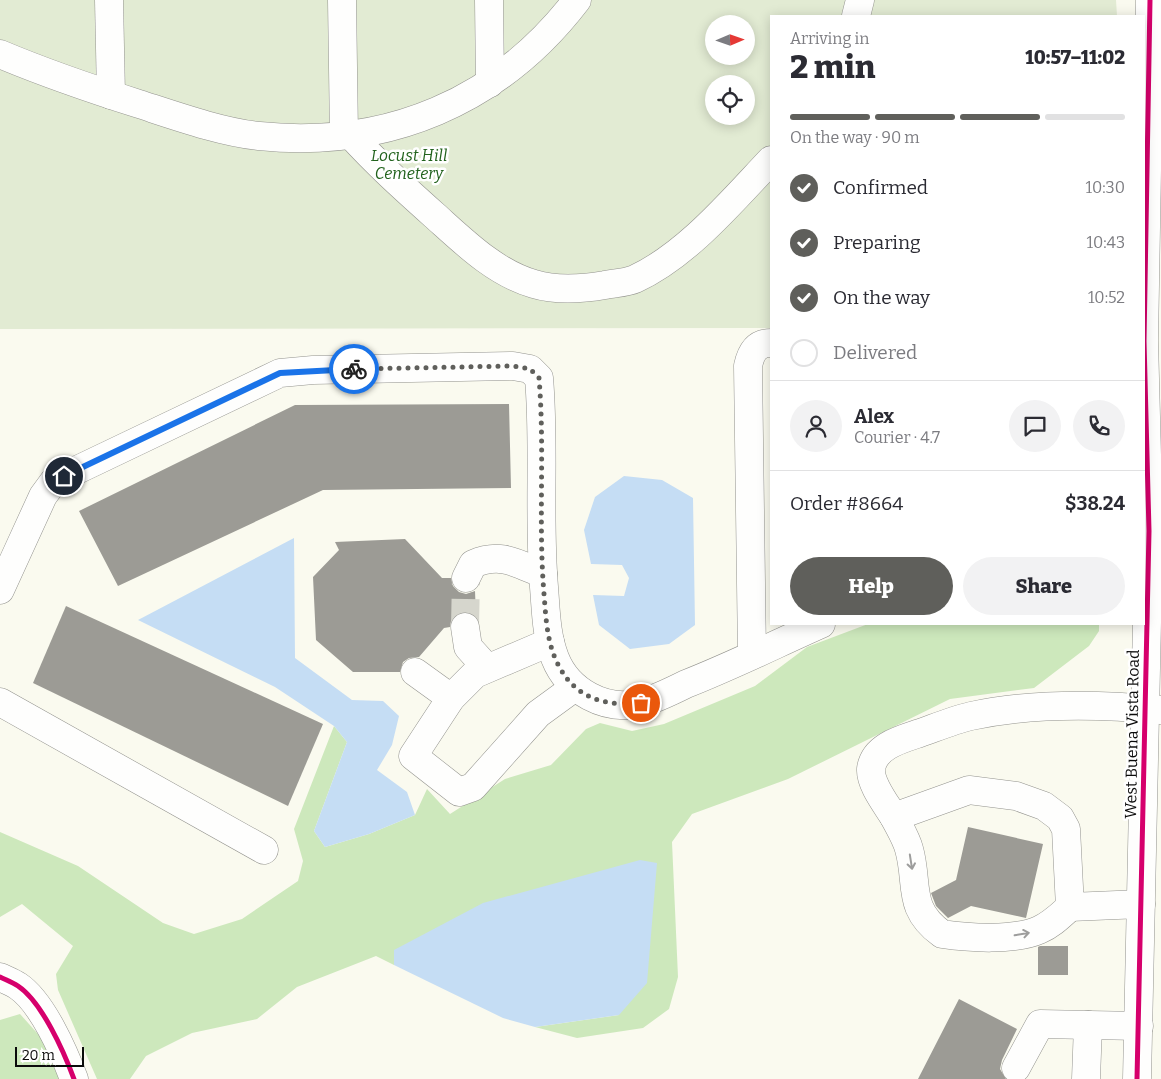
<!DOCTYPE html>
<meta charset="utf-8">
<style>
body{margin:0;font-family:Bitter,serif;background:#f2f2f3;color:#2b2b33;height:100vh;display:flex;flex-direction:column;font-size:19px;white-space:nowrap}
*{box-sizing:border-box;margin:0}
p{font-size:16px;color:#7c7c81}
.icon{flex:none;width:28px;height:28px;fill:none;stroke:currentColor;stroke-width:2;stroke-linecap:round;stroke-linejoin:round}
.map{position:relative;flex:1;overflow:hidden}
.sheet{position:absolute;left:770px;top:15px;width:375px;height:610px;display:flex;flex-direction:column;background:#fff;border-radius:0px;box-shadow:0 2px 12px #0003}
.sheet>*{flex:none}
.needle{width:32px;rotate:88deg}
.tools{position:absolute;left:705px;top:15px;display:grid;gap:10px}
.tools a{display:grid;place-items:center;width:50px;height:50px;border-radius:50%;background:#fff;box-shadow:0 2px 12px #0003;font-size:25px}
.scale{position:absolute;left:15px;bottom:12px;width:69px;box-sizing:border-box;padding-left:5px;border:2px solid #0b0b0b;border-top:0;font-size:14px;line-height:18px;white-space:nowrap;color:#0b0b0b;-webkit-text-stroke:4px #fff;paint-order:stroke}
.pin{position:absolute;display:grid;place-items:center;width:42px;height:42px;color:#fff;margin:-21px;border:2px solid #fff;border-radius:50%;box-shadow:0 1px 5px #0007}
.courier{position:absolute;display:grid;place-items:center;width:50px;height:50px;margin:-25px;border:4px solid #1a73e8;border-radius:50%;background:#fff;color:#222;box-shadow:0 1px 6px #0007}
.summary em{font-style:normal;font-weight:800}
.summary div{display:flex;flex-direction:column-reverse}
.summary{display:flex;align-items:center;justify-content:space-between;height:85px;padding:0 20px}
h1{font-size:32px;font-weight:800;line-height:38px}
.bar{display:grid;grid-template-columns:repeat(4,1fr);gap:8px 5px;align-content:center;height:60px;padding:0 20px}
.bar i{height:6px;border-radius:4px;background:#e1e1e2}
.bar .on{background:#5f5f5b}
.bar p{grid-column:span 4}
.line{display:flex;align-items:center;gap:12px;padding:0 20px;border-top:1px solid #e1e1e2}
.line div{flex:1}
.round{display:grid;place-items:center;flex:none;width:52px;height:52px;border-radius:26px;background:#f2f2f3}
ol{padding:0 20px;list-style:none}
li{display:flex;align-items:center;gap:15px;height:55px}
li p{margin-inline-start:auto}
li .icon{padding:5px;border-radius:50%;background:#5f5f5b;color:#fff;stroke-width:4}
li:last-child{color:#7c7c81}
li i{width:28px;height:28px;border:2px solid #e1e1e2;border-radius:50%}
.action{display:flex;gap:10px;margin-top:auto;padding:10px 20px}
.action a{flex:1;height:58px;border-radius:30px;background:#5f5f5b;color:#fff;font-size:20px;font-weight:800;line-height:58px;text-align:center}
.action a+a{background:#f2f2f3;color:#2b2b33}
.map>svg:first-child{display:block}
</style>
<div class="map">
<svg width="1161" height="1079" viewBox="0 0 1161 1079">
<rect width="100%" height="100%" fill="#fafaef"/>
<!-- forest -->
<g fill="#cde8bc">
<polygon points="868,624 1099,624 1099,631 1089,646 1034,688 950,699 788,779 692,814 672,842 678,977 669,1009 643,1028 577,1038 535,1027 619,1015 395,950 394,965 376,956 297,987 257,1019 192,1033 146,1056 130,1079 97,1079 58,990 56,974 73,946 22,904 0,917 0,832 78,866 163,923 194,934 242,919 298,881 303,861 294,829 334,726 347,742 314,831 325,847 369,834 415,815 427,789 450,814 505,779 551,765 586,729 600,723 632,731 664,724 755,686 807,647"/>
<polygon points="20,1014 64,1063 67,1079 0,1079 0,1020"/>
</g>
<!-- cemetery -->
<path fill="#e2ebd3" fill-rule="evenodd" d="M0,0H1116L1117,16H771V328L0,329ZM714,24H746V56H714ZM714,84H746V116H714Z"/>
<!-- water -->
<g fill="#c5ddf4">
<polygon points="624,476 662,480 693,498 695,625 669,644 630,649 599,625 593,595 624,596 629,578 622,565 591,564 584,530 595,497"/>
<polygon points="294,538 295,658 352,700 383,701 399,716 392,745 377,770 407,792 415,815 369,834 325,847 314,831 347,742 334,726 275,687 138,620"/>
<polygon points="640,860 657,863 647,983 619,1015 535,1027 503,1018 394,965 394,950 483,903"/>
</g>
<!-- building -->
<g fill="#9c9b95">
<polygon points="509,404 511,488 323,490 118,586 79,511 295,405"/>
<polygon points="405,539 442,578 451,578 453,586 459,592 466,594 475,591 476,616 463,612 456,615 451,621 450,627 444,628 419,657 409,658 403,662 400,672 353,672 316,640 313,577 339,550 335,542"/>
<polygon points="66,606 323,724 288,806 33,683"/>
<polygon points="968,827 1043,844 1026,918 971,906 948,918 936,906 931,893 956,880"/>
<polygon points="1040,946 1068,946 1068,975 1038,975 1038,947"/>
<polygon points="959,999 1017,1029 1002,1060 1000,1069 1006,1079 918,1079"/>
</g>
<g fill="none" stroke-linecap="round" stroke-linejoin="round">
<!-- minor-tunnel -->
<polyline stroke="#d6d6cd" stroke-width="28" stroke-dasharray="28 14" stroke-linecap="butt" points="465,627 466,578"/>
<defs>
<g id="minor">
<polyline points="109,0 111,95"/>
<polyline points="342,0 344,135"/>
<polyline points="489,0 490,83"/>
<polyline points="856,16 860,0"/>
<path d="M0,54C45,73 92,89 139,104C176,116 221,132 259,136C387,149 499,102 577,0"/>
<path d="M350,134C376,163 405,189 434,215C463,241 495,273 534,284C557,291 582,289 605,285C614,283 626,283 635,279C687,255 732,201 771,160"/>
<path d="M466,578L473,564C501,552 516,563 543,574"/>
<path d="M0,590L43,496L54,481L280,373L313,370L513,366L530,369L539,378C545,447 538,517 544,587C546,611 546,635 555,658C568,691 605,712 641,703C656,699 672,691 686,684C732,666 776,644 821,624"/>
<polyline points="465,627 468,647 487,668"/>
<polyline points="550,642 475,674 451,698 413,756 459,792 473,787 538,714 575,687"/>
<path d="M752,655L748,366C751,352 756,343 771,343"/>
<polyline points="415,672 451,698"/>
<polyline points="0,702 264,850"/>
<path d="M894,817C899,827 906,838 909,849C919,884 906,908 942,934C969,938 1014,941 1039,930C1051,925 1060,916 1070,907"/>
<path d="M1141,904L1070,907L1066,829L1060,818L1044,806L1016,796L969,790L894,817C886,804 870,784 871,769C874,746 902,739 920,733C937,727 954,720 971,716C1031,703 1100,704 1161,710"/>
<path d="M0,977C6,980 12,982 18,986C42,1002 64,1052 74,1079"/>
<polyline points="1016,1068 1040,1024 1139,1026"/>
<polyline points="1086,1079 1088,1025"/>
<polyline points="1137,1079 1149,531 1144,341 1150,0"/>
</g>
</defs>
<!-- minor casing -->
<use href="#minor" stroke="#93938e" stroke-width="29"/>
<!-- minor -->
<use href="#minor" stroke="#fefefd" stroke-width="28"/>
<defs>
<g id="cycleway">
<path d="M0,977C6,980 12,982 18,986C42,1002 64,1052 74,1079"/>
<polyline points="1137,1079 1149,531 1144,341 1150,0"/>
</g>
</defs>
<!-- cycleway casing -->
<use href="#cycleway" stroke="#fff" stroke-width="8"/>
<!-- cycleway -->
<use href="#cycleway" stroke="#d6006c" stroke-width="5"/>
</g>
<!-- one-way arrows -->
<defs><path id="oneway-shaft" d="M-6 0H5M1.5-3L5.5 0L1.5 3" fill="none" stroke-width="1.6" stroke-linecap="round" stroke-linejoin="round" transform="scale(1.25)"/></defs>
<g stroke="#9d9d9c">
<use href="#oneway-shaft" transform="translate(911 862) rotate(81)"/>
<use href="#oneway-shaft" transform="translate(1022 934) rotate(-10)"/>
</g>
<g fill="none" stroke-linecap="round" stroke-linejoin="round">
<!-- done -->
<path stroke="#5f5f5b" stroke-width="5" stroke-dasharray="0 9" d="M354,369L513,366L530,369L539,378C545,450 538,522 544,594C546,619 547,646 560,668C577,699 608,707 641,703"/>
<!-- route -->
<polyline stroke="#1a73e8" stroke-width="6" points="64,476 280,373 354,369"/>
</g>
<g text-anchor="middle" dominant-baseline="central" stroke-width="5" stroke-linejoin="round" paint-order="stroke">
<!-- park labels -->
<g font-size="16" font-style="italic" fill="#21621c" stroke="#fff">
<text x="409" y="155">Locust Hill<tspan x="409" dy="18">Cemetery</tspan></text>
</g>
<!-- street labels -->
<g font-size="16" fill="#0b0b0b" stroke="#fff">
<text transform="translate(1132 734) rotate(-89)">West Buena Vista Road</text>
</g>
</g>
</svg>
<div class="tools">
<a><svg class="needle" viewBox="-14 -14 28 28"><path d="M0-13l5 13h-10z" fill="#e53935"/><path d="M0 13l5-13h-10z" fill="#7c7c81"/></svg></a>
<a><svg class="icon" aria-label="locate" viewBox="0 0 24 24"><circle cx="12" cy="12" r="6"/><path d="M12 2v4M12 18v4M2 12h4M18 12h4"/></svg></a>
</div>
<div class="scale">20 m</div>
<div class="pin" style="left:641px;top:703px;background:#ea580c"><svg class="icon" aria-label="bag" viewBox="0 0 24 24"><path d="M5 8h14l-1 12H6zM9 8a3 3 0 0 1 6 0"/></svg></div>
<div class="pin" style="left:64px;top:476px;background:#1f2937"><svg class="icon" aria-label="home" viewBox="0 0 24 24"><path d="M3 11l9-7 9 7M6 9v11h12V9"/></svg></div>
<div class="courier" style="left:354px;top:369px"><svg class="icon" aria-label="bike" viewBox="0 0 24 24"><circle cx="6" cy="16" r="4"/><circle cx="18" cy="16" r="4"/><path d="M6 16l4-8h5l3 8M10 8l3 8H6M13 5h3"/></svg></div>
<section class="sheet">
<div class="summary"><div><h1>2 min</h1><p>Arriving in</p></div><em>10:57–11:02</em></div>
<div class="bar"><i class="on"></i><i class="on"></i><i class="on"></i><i></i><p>On the way · 90 m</p></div>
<ol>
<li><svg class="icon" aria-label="check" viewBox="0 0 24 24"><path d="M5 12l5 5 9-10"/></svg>Confirmed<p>10:30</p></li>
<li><svg class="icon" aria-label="check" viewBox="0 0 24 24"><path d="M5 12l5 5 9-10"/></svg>Preparing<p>10:43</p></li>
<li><svg class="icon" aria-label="check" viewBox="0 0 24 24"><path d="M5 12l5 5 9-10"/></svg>On the way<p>10:52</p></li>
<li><i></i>Delivered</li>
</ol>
<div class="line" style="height:90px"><a class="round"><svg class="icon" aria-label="person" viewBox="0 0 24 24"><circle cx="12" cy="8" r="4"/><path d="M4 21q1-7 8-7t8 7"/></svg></a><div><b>Alex</b><p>Courier · 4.7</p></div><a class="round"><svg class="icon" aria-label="chat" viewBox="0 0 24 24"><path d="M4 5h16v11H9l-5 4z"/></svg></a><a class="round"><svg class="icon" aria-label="phone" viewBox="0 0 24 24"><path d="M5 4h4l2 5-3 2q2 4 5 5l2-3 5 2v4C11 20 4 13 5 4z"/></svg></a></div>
<div class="line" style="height:65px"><div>Order #8664</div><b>$38.24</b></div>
<div class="action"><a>Help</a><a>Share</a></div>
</section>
</div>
